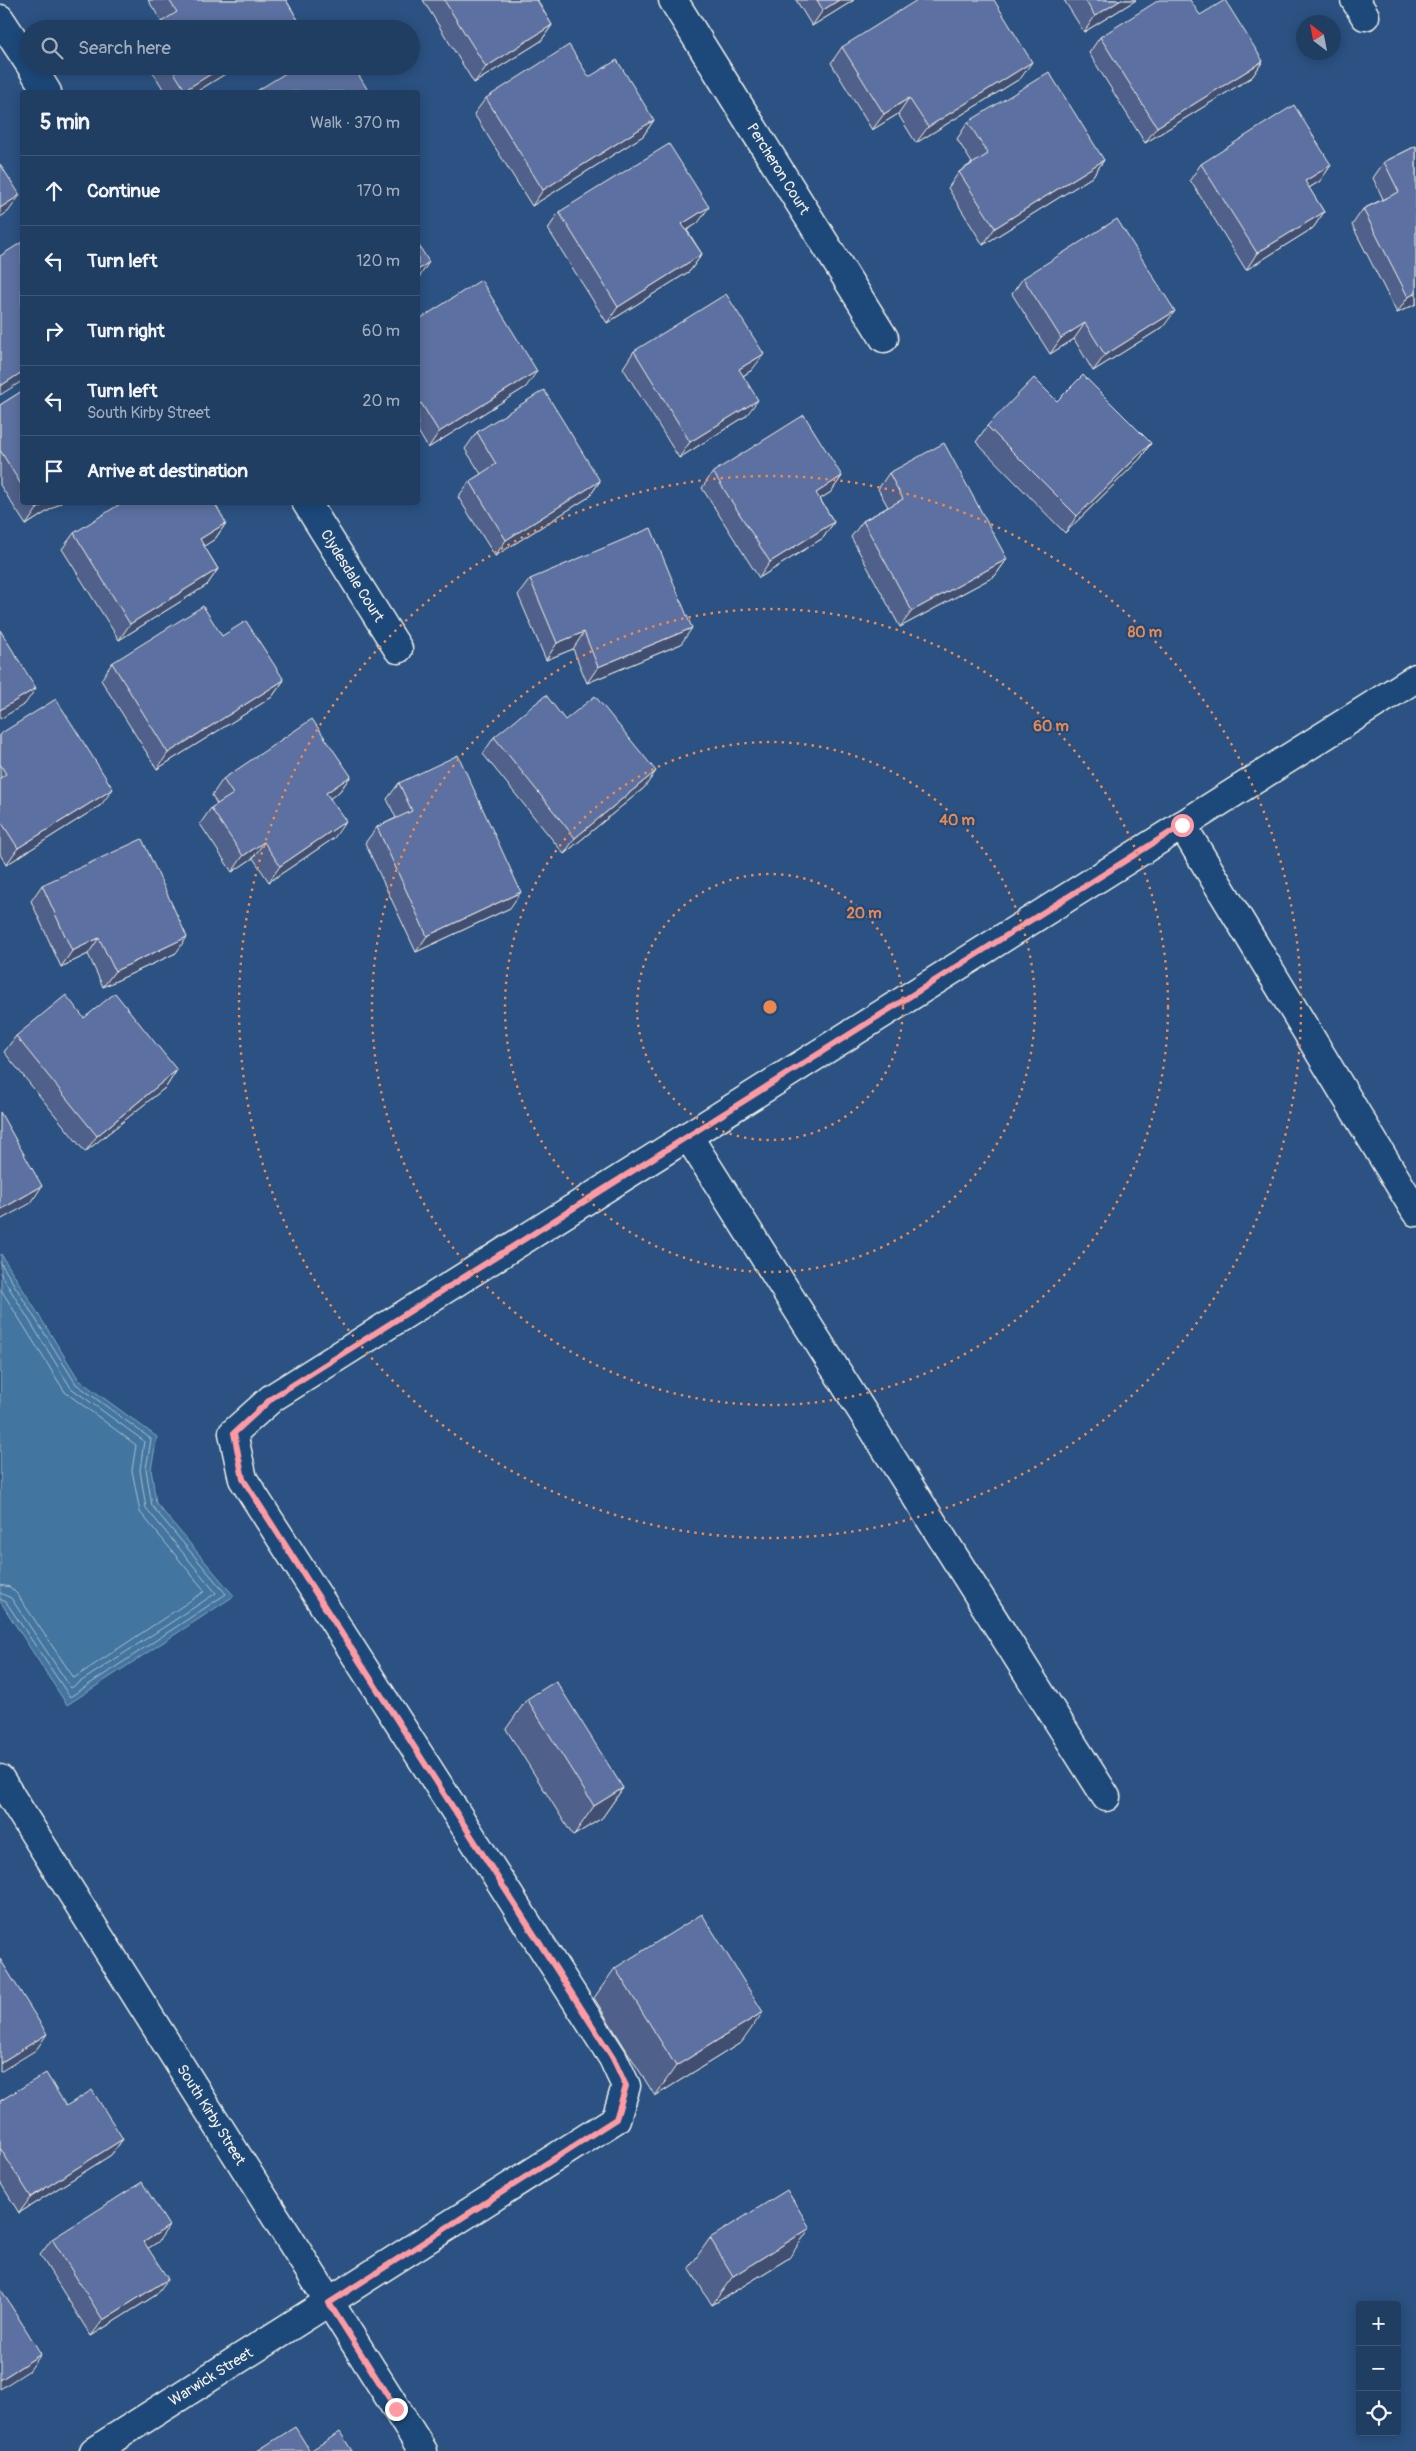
<!DOCTYPE html>
<meta charset="utf-8">
<style>
body{margin:0;font-family:Pangolin,sans-serif;background:#284568;color:#f1f3f6}
.controls{position:absolute;right:15px;bottom:15px;display:grid;overflow:hidden;border-radius:5px;box-shadow:0 2px 12px #0003}
.controls button{width:45px;height:45px;display:grid;place-items:center;padding:0;border:0;border-bottom:1px solid #3d5777;background:#203e62;color:#f1f3f6;font:25px sans-serif}
.compass{position:absolute;left:1296px;top:15px;width:45px;height:45px;border-radius:50%;background:#203e62;box-shadow:0 2px 12px #0003;rotate:328deg}
.stop{position:absolute;width:15px;height:15px;margin:-11px;border:4px solid #ff9aa2;border-radius:50%;background:#fff}
.stop.end{background:#ff9aa2;border-color:#fff;box-shadow:0 1px 5px #0008}
.list{margin:0;padding:0;list-style:none}
h2{display:flex;justify-content:space-between;align-items:center;height:65px;margin:0;padding:0 20px;font-size:21px}
h2 small{font-size:16px;font-weight:400;color:#a2aebe}
.list li{display:grid;grid-template-columns:32px 1fr auto;gap:15px;align-items:center;box-sizing:border-box;height:70px;padding:0 20px;border-top:1px solid #3d5777}
.list b{display:block;font-size:19px;white-space:nowrap}
.list p{margin:0;font-size:16px;white-space:nowrap;color:#a2aebe}
.list em{font-size:16px;font-style:normal;color:#a2aebe}
.icon{flex:none;width:28px;height:28px;fill:none;stroke:currentColor;stroke-width:2;stroke-linecap:round;stroke-linejoin:round}
.map{position:relative;flex:none;width:1416px;height:2451px;overflow:hidden}
.search{position:absolute;background:#203e62;box-shadow:0 2px 12px #0003;left:20px;top:20px;width:400px;height:55px;display:flex;align-items:center;gap:12px;box-sizing:border-box;padding:0 18px;border-radius:28px;color:#a2aebe;font-size:19px}
.panel{position:absolute;background:#203e62;box-shadow:0 2px 12px #0003;left:20px;top:90px;width:400px;height:415px;border-radius:5px}
.map>svg:first-child{display:block}
.water{fill:#42749f;stroke:#89a6bc}
.lines{fill:none;stroke-linecap:round;stroke-linejoin:round}
.shore{stroke:#adbfcb;stroke-width:1}
.minor-casing{stroke:#f4f1e8;stroke-width:31}
.minor{stroke:#1f4a7a;stroke-width:28}
.wall{fill:#4f618a;stroke:#f4f1e8}
.shaded-wall{fill:#404f71;stroke:#f4f1e8}
.building{fill:#5c71a1;stroke:#f4f1e8}
.route{stroke:#ff9aa2;stroke-width:6}
.ring{fill:none;stroke:#ec874e;stroke-width:2.5;stroke-dasharray:2.5 5}
.labels{text-anchor:middle;dominant-baseline:central;stroke-width:4.5;stroke-linejoin:round;paint-order:stroke}
.street-label{font-size:15px;fill:#f4f1e8;stroke:#1f4a7a}
.centre{fill:#ec874e;stroke:#1f4a7a;stroke-width:2.5}
.ring-label{font-size:15px;text-anchor:middle;font-weight:bold;fill:#ec874e;stroke:#1f4a7a;stroke-width:4.5;stroke-linejoin:round;paint-order:stroke}
</style>
<div class="map">
<svg width="1416" height="2451" viewBox="0 0 1416 2451">
<rect width="100%" height="100%" fill="#2b5282"/>
<filter id="ink" filterUnits="userSpaceOnUse"><feTurbulence type="fractalNoise" baseFrequency=".02" numOctaves="2"/><feDisplacementMap in="SourceGraphic" scale="10" xChannelSelector="R" yChannelSelector="G"/><feConvolveMatrix kernelMatrix="1 2 1 2 8 2 1 2 1" color-interpolation-filters="sRGB"/></filter>
<g filter="url(#ink)">
<!-- water -->
<polygon class="water" points="1,1254 79,1380 157,1437 151,1469 156,1503 234,1596 67,1705 0,1601"/>
<g class="lines">
<!-- shore -->
<g class="shore">
<polyline points="0,1262 76,1384 151,1439 146,1469 152,1506 226,1594 70,1697 6,1602 0,1599"/>
<polyline points="0,1273 71,1388 144,1441 140,1470 146,1508 216,1593 71,1688 11,1598 0,1593"/>
<polyline points="0,1288 65,1392 136,1445 132,1470 140,1512 205,1591 74,1678 17,1594 10,1587 0,1585"/>
</g>
<!-- minor casing -->
<g class="minor-casing">
<g id="minor">
<polyline points="673,0 884,338"/>
<polyline points="1355,0 1365,16"/>
<polyline points="0,19 29,63"/>
<polyline points="31,66 47,92"/>
<polyline points="306,502 398,649"/>
<polyline points="1182,825 1416,1212"/>
<polyline points="688,1136 1106,1797"/>
<polyline points="0,1779 423,2451"/>
<polyline points="94,2451 616,2119 626,2086 613,2058 243,1479 233,1433 272,1398 1416,678"/>
</g>
</g>
<!-- minor -->
<use href="#minor" class="minor"/>
</g>
<!-- wall -->
<g class="wall">
<polygon points="148,0 286,0 298,20 292,29 150,29 162,22"/>
<polygon points="423,0 539,0 537,1 552,25 541,41 474,83"/>
<polygon points="796,0 854,0 812,26"/>
<polygon points="1064,0 1136,0 1084,32"/>
<polygon points="1200,15 1263,61 1252,77 1145,143 1089,53 1100,37"/>
<polygon points="842,47 1021,78 916,143 898,114 872,130 831,63"/>
<polygon points="149,66 238,66 196,92 165,92"/>
<polygon points="589,77 654,120 643,136 532,206 474,114 486,98"/>
<polygon points="968,122 1104,160 1092,177 983,245 948,188 959,172 972,163 957,139"/>
<polygon points="1416,146 1416,304 1397,313 1352,225 1363,209 1383,199 1373,178 1384,162"/>
<polygon points="1201,164 1331,165 1320,181 1309,188 1324,212 1313,228 1246,270 1190,180"/>
<polygon points="559,212 698,223 687,230 702,254 690,271 607,323 548,229"/>
<polygon points="1023,278 1163,327 1093,371 1074,339 1050,354 1012,294"/>
<polygon points="418,320 526,387 428,448 418,431"/>
<polygon points="634,351 752,370 743,376 746,416 679,458 623,368"/>
<polygon points="22,391 22,502 62,502 26,525 0,485 0,405"/>
<polygon points="1057,401 1151,443 1140,459 1065,533 976,442 987,426"/>
<polygon points="477,432 600,481 589,497 495,556 458,497 470,481 481,474 465,449"/>
<polygon points="713,472 842,476 831,492 820,499 834,522 823,538 759,578 702,488"/>
<polygon points="889,473 1007,559 995,576 900,627 851,537 863,521 888,507 878,489"/>
<polygon points="226,523 215,539 204,546 218,569 207,585 119,640 62,549 74,533"/>
<polygon points="530,579 681,644 587,683 573,649 546,660 518,595"/>
<polygon points="222,636 284,680 272,697 157,769 101,680 112,663"/>
<polygon points="565,720 645,787 564,854 483,754 494,737"/>
<polygon points="0,734 101,805 6,865 0,854"/>
<polygon points="351,776 339,792 330,798 334,838 269,882 253,858 232,872 200,824 211,808 217,804 212,795 223,779"/>
<polygon points="399,783 510,908 416,952 365,843 377,827 396,818 387,799"/>
<polygon points="42,885 176,953 103,987 88,954 61,967 31,901"/>
<polygon points="84,1018 177,1070 166,1087 85,1152 4,1052 16,1036"/>
<polygon points="527,1699 623,1788 602,1818 573,1836 506,1729"/>
<polygon points="615,1968 742,2042 655,2096 594,1998"/>
<polygon points="0,2101 66,2106 123,2139 111,2155 19,2213 0,2182"/>
<polygon points="710,2238 789,2258 712,2305 689,2268"/>
<polygon points="52,2239 158,2242 148,2248 156,2295 91,2336 40,2255"/>
</g>
<!-- shaded-wall -->
<g class="shaded-wall">
<polygon points="839,0 854,0 812,26 823,10"/>
<polygon points="1121,0 1136,0 1084,32 1095,16"/>
<polygon points="298,20 292,29 284,29"/>
<polygon points="552,25 541,41 474,83 486,67"/>
<polygon points="1263,61 1252,77 1145,143 1157,127"/>
<polygon points="1032,62 1021,78 916,143 928,127"/>
<polygon points="224,66 238,66 196,92 184,92 185,90"/>
<polygon points="909,98 898,114 872,130 884,114"/>
<polygon points="654,120 643,136 532,206 543,190"/>
<polygon points="1104,160 1092,177 983,245 995,228"/>
<polygon points="1331,165 1320,181 1294,197 1305,181"/>
<polygon points="20,195 8,212 0,217 0,208"/>
<polygon points="709,207 698,223 671,240 682,224"/>
<polygon points="1324,212 1313,228 1246,270 1257,253"/>
<polygon points="702,254 690,271 607,323 618,307"/>
<polygon points="429,262 418,279 418,270"/>
<polygon points="1416,293 1416,304 1397,313 1408,297"/>
<polygon points="1175,311 1163,327 1093,371 1105,355"/>
<polygon points="1085,323 1074,339 1050,354 1061,338"/>
<polygon points="764,354 752,370 727,386 739,369"/>
<polygon points="537,371 526,387 428,448 439,432"/>
<polygon points="22,372 22,381 0,395 0,387 2,385"/>
<polygon points="758,400 746,416 679,458 690,442"/>
<polygon points="1151,443 1140,459 1065,533 1077,516"/>
<polygon points="842,476 831,492 804,509 816,493"/>
<polygon points="600,481 589,497 495,556 506,540"/>
<polygon points="48,502 62,502 26,525 37,509"/>
<polygon points="834,522 823,538 759,578 770,562"/>
<polygon points="226,523 215,539 189,556 200,539"/>
<polygon points="1007,559 995,576 900,627 912,611"/>
<polygon points="218,569 207,585 119,640 130,624"/>
<polygon points="692,628 681,644 587,683 598,667"/>
<polygon points="584,632 573,649 546,660 557,643"/>
<polygon points="284,680 272,697 157,769 168,753"/>
<polygon points="36,688 25,704 0,719 0,710"/>
<polygon points="656,771 645,787 564,854 575,838"/>
<polygon points="351,776 339,792 315,809 326,793"/>
<polygon points="113,789 101,805 6,865 18,848"/>
<polygon points="346,821 334,838 269,882 280,866"/>
<polygon points="264,842 253,858 232,872 243,856"/>
<polygon points="521,892 510,908 416,952 427,936"/>
<polygon points="187,937 176,953 103,987 115,971"/>
<polygon points="99,938 88,954 61,967 72,951"/>
<polygon points="177,1070 166,1087 85,1152 97,1136"/>
<polygon points="42,1186 31,1203 0,1220 0,1210"/>
<polygon points="623,1788 602,1818 573,1836 594,1806"/>
<polygon points="763,2012 742,2042 655,2096 676,2066"/>
<polygon points="47,2034 36,2050 0,2072 0,2063"/>
<polygon points="123,2139 111,2155 19,2213 31,2197"/>
<polygon points="169,2226 158,2242 133,2258 144,2242"/>
<polygon points="810,2228 789,2258 712,2305 733,2276"/>
<polygon points="168,2279 156,2295 91,2336 103,2320"/>
<polygon points="41,2354 30,2370 0,2389 0,2380"/>
</g>
<!-- building -->
<g class="building">
<polygon points="169,0 286,0 298,20 284,29 150,29 177,12"/>
<polygon points="444,0 537,0 552,25 486,67"/>
<polygon points="817,0 839,0 823,10"/>
<polygon points="917,0 994,0 1032,62 928,127 909,98 884,114 842,47"/>
<polygon points="1085,0 1121,0 1095,16"/>
<polygon points="1159,0 1190,0 1200,15 1225,0 1263,61 1157,127 1100,37"/>
<polygon points="569,45 589,77 617,60 654,120 543,190 486,98"/>
<polygon points="170,66 224,66 185,90"/>
<polygon points="297,66 353,66 369,92 255,92"/>
<polygon points="1049,72 1104,160 995,228 959,172 988,154 968,122"/>
<polygon points="1294,105 1331,165 1305,181 1324,212 1257,253 1201,164"/>
<polygon points="669,144 709,207 682,224 702,254 618,307 559,212"/>
<polygon points="1416,146 1416,293 1408,297 1363,209 1399,192 1384,162"/>
<polygon points="0,164 20,195 0,208"/>
<polygon points="1117,219 1175,311 1105,355 1085,323 1061,338 1023,278"/>
<polygon points="22,242 22,372 2,385 0,382 0,256"/>
<polygon points="418,244 429,262 418,270"/>
<polygon points="481,280 537,371 439,432 421,403 418,405 418,320"/>
<polygon points="726,294 764,354 739,369 758,400 690,442 634,351"/>
<polygon points="1083,375 1151,443 1077,516 987,426 1034,378 1057,401"/>
<polygon points="544,390 600,481 506,540 470,481 496,464 477,432"/>
<polygon points="22,391 22,486 0,450 0,405"/>
<polygon points="804,415 842,476 816,493 834,522 770,562 713,472"/>
<polygon points="944,443 1007,559 912,611 863,521 903,499 889,473"/>
<polygon points="33,502 48,502 37,509"/>
<polygon points="123,502 214,502 226,523 200,539 218,569 130,624 74,533"/>
<polygon points="651,528 692,628 598,667 584,632 557,643 530,579"/>
<polygon points="203,606 222,636 246,621 284,680 168,753 112,663"/>
<polygon points="0,630 36,688 0,710"/>
<polygon points="546,695 565,720 595,696 656,771 575,838 494,737"/>
<polygon points="56,699 113,789 18,848 0,820 0,778 6,774 0,764 0,734"/>
<polygon points="312,719 351,776 326,793 346,821 280,866 264,842 243,856 211,808 233,794 223,779"/>
<polygon points="458,755 521,892 427,936 377,827 412,811 399,783"/>
<polygon points="142,839 187,937 115,971 99,938 72,951 42,885"/>
<polygon points="115,993 177,1070 97,1136 16,1036 66,995 84,1018"/>
<polygon points="0,1112 42,1186 0,1210"/>
<polygon points="556,1681 623,1788 594,1806 527,1699"/>
<polygon points="702,1914 763,2012 676,2066 615,1968"/>
<polygon points="0,1959 47,2034 0,2063"/>
<polygon points="46,2073 66,2106 92,2090 123,2139 31,2197 0,2148 0,2101"/>
<polygon points="142,2182 169,2226 144,2242 168,2279 103,2320 52,2239"/>
<polygon points="787,2190 810,2228 733,2276 710,2238"/>
<polygon points="0,2288 41,2354 0,2380"/>
<polygon points="295,2427 310,2451 340,2432 352,2451 257,2451"/>
</g>
</g>
<g class="lines" filter="url(#ink)">
<!-- route -->
<polyline class="route" points="396,2409 329,2303 616,2119 626,2086 613,2058 243,1479 234,1433 272,1398 1182,825"/>
</g>
<!-- distance rings -->
<g class="ring">
<circle cx="770" cy="1007" r="133"/>
<circle cx="770" cy="1007" r="265"/>
<circle cx="770" cy="1007" r="398"/>
<circle cx="770" cy="1007" r="531"/>
</g>
<g class="labels">
<!-- street labels -->
<g class="street-label">
<text transform="translate(778 169) rotate(58)">Percheron Court</text>
<text transform="translate(352 576) rotate(58)">Clydesdale Court</text>
<text transform="translate(211 2115) rotate(58)">South Kirby Street</text>
<text transform="translate(211 2377) rotate(-32)">Warwick Street</text>
</g>
</g>
<circle cx="770" cy="1007" r="8" class="centre"/>
<g class="ring-label">
<text x="1145" y="637">80 m</text>
<text x="1051" y="731">60 m</text>
<text x="957" y="825">40 m</text>
<text x="864" y="918">20 m</text>
</g>
</svg>
<div class="controls">
<button>+</button>
<button>−</button>
<button><svg class="icon" aria-label="locate" viewBox="0 0 24 24"><circle cx="12" cy="12" r="6"/><path d="M12 2v4M12 18v4M2 12h4M18 12h4"/></svg></button>
</div>
<svg class="compass" viewBox="-18 -18 36 36"><path d="M0-13l5 13h-10z" fill="#e53935"/><path d="M0 13l5-13h-10z" fill="#a2aebe"/></svg>
<div class="stop" style="left:1182px;top:825px"></div>
<div class="stop end" style="left:396px;top:2409px"></div>
<div class="search"><svg class="icon" aria-label="search" viewBox="0 0 24 24"><circle cx="10" cy="10" r="6"/><path d="M15 15l6 6"/></svg>Search here</div>
<section class="panel">
<h2>5 min<small>Walk · 370 m</small></h2>
<ul class="list">
<li><svg class="icon" aria-label="ahead" viewBox="0 0 24 24"><path d="M12 20V5M6 11l6-6 6 6"/></svg><div><b>Continue</b></div><em>170 m</em></li>
<li><svg class="icon" aria-label="left" viewBox="0 0 24 24"><path d="M17 20v-9H6M10 6l-5 5 5 5"/></svg><div><b>Turn left</b></div><em>120 m</em></li>
<li><svg class="icon" aria-label="right" viewBox="0 0 24 24"><path d="M7 20v-9h11M14 6l5 5-5 5"/></svg><div><b>Turn right</b></div><em>60 m</em></li>
<li><svg class="icon" aria-label="left" viewBox="0 0 24 24"><path d="M17 20v-9H6M10 6l-5 5 5 5"/></svg><div><b>Turn left</b><p>South Kirby Street</p></div><em>20 m</em></li>
<li><svg class="icon" aria-label="arrive" viewBox="0 0 24 24"><path d="M6 21V4h12l-3 4 3 4H6"/></svg><div><b>Arrive at destination</b></div></li>
</ul>
</section>
</div>
